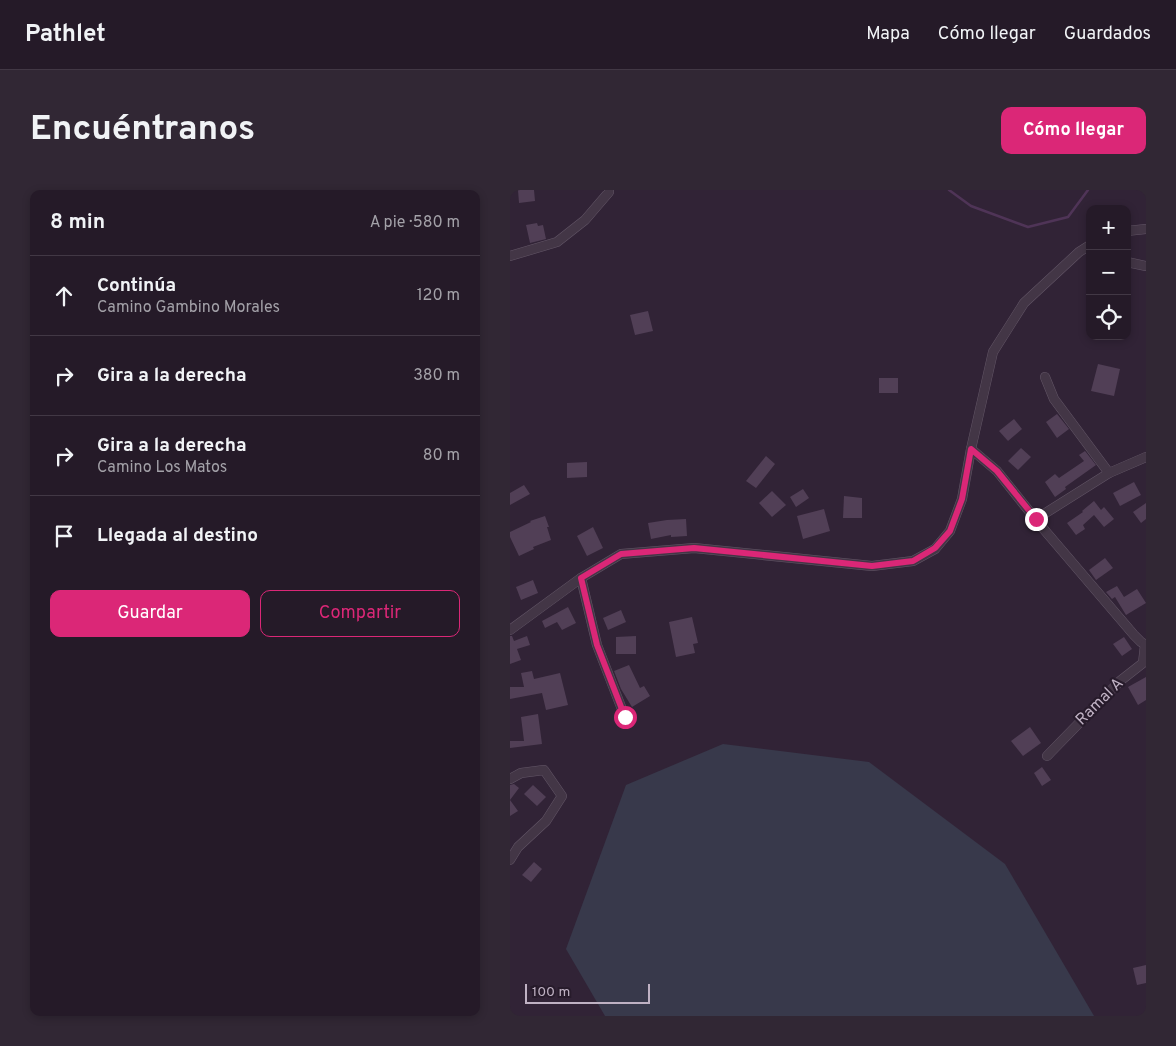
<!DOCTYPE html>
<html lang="es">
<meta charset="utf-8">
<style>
body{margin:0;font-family:Overpass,sans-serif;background:#312734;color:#f1f3f6}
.controls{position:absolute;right:15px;top:15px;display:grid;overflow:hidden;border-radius:10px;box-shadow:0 2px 8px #0003}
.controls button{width:45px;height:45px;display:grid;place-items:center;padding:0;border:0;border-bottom:1px solid #423845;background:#251a28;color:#f1f3f6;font:25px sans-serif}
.scale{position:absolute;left:15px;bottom:12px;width:125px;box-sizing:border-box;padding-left:5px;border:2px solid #bfb1c3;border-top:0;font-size:14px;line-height:18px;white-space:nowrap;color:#bfb1c3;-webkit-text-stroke:4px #271b2b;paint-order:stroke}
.stop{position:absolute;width:15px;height:15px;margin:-11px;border:4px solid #db2777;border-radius:50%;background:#fff}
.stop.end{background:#db2777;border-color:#fff;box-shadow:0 1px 5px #0008}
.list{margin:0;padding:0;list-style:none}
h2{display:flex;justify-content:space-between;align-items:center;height:65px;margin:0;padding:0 20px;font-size:21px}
h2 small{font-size:16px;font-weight:400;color:#a3a1a8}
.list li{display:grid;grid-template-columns:32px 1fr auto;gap:15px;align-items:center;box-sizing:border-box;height:80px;padding:0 20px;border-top:1px solid #423845}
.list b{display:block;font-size:19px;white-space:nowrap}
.list p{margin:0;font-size:16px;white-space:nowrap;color:#a3a1a8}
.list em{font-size:16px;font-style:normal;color:#a3a1a8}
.actions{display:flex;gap:10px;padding:15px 20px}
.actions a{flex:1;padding:11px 0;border:1px solid #db2777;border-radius:10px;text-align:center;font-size:18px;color:#db2777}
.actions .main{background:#db2777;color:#fff}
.icon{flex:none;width:28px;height:28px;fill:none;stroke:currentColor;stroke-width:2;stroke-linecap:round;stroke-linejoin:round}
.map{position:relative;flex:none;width:636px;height:826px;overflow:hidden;border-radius:10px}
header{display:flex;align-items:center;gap:30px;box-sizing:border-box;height:70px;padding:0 25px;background:#251a28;border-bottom:1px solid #423845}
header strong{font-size:24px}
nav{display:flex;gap:28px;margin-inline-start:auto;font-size:18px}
.intro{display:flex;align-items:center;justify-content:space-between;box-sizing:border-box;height:120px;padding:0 30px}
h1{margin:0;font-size:35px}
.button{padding:12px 22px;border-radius:10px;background:#db2777;color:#fff;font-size:18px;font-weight:700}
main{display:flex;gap:30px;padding:0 30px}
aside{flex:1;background:#251a28;border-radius:10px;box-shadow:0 2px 8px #0003}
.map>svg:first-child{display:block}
.green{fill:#38394b}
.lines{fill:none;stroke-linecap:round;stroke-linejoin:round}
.stream{stroke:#4f3457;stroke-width:2.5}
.building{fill:#513f56}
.minor-casing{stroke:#635667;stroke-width:10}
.minor{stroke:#433646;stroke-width:9}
.route{stroke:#db2777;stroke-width:6}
.labels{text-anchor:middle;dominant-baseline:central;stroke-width:4.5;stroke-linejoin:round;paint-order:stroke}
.street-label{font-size:16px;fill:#bfb1c3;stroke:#271b2b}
</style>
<header>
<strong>Pathlet</strong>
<nav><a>Mapa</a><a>Cómo llegar</a><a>Guardados</a></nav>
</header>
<div class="intro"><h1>Encuéntranos</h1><a class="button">Cómo llegar</a></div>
<main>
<aside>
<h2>8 min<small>A pie · 580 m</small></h2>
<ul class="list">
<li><svg class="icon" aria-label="ahead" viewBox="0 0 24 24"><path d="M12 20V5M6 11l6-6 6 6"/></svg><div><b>Continúa</b><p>Camino Gambino Morales</p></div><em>120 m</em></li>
<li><svg class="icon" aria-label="right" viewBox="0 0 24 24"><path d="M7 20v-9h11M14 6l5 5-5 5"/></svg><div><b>Gira a la derecha</b></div><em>380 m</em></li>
<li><svg class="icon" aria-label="right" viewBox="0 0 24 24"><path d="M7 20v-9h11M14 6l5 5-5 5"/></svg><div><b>Gira a la derecha</b><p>Camino Los Matos</p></div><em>80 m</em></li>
<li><svg class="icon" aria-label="arrive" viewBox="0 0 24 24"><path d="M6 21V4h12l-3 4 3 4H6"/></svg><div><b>Llegada al destino</b></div></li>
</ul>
<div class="actions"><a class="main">Guardar</a><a>Compartir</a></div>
</aside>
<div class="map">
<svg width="636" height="826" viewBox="0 0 636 826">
<rect width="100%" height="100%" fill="#312336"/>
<!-- green -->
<polygon class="green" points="213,554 359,572 495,674 584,826 95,826 56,759 116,595"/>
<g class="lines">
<!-- stream -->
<polyline class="stream" points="439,0 461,16 518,37 558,27 578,0"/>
</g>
<!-- building -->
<g class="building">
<polygon points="8,0 24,0 25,11 9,13"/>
<polygon points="27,33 28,36 33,35 36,49 20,53 16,35"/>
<polygon points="138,121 143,141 125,145 120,125"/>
<polygon points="588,174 610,179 604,206 581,201"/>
<rect x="369" y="188" width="19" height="15"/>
<polygon points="547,224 559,239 547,248 536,232"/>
<polygon points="504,229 512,239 498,251 489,241"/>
<polygon points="511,258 521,267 508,280 498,271"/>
<polygon points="575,261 586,275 555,297 556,299 545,307 535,292 545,284 549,288 574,271 569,265"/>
<polygon points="256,266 265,274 246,298 236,291"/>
<polygon points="77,272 77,287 57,288 57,273"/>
<polygon points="624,292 631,305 610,316 603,303"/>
<polygon points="14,295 20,304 0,315 0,303"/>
<polygon points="293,299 299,308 286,317 280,307"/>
<polygon points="262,301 276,315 262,327 249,313"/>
<polygon points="334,306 352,308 352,328 333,328"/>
<polygon points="584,311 591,320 594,317 604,329 594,337 584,325 573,335 575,339 566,345 557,333 573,322 572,321"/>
<polygon points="636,313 636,329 631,333 623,322"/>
<polygon points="314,319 320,341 293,349 287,326"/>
<polygon points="35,326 39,337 37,337 41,350 23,357 24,359 9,366 0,347 0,342 21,332 20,331"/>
<polygon points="176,329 177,346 161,347 161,345 141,349 138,333 157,330"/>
<polygon points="83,337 93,358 77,366 67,346"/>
<polygon points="595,368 603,378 586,390 579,380"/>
<polygon points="23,390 28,403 11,410 6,397"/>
<polygon points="607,396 614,407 627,399 636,413 616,425 605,407 602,409 596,402"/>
<polygon points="58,417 66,433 52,440 47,432 35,438 32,431"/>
<polygon points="111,420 116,432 98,440 93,428"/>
<polygon points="182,427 188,453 183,454 185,463 166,467 159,432"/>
<polygon points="0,446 2,446 4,451 17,446 20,455 7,459 11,470 0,474"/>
<polygon points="126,446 126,464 106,464 106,447"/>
<polygon points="614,447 622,459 612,466 603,454"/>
<polygon points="119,475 130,498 134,496 140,506 122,517 111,499 104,481"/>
<polygon points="22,481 24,489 50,483 58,515 36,520 32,503 0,509 0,497 14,497 11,483"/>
<polygon points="636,487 636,510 628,515 618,497"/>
<polygon points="28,524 32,554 0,558 0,551 14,551 11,527"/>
<polygon points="520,537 531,553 513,566 501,551"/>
<polygon points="532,577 541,590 532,596 524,583"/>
<polygon points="4,594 9,598 0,610 8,621 0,626 0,595"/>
<polygon points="23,595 36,607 27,616 14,604"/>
<polygon points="24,672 32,679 21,692 12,685"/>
<polygon points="636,775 636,793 627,795 623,778"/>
</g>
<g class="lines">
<!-- minor casing -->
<g class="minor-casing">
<g id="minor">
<polyline points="617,41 636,39"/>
<polyline points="0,66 47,52 75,30 99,2 99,0"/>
<polyline points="617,72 636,76"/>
<polyline points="535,187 544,209 599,283"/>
<polyline points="461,259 487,281 531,336 624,445 631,452 636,455"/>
<polyline points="526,329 599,283 636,267"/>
<polyline points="71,388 87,455 115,527"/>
<polyline points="0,440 71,388 111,364 184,358 362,376 403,371 425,359 440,341 452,309 461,259 483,162 514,113 569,62 580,55"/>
<polyline points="537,566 610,491 633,473 635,455"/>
<polyline points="0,589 11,583 34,580 52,606 36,631 8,657 0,670"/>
</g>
</g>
<!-- minor -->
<use href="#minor" class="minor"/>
</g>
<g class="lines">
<!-- route -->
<polyline class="route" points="115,527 87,455 71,388 111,364 184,358 362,376 403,371 425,358 440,341 452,309 461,259 487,281 526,329"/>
</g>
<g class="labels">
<!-- street labels -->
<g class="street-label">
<text transform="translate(590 512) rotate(-45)">Ramal A</text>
</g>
</g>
</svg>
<div class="controls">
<button>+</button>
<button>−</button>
<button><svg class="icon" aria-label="locate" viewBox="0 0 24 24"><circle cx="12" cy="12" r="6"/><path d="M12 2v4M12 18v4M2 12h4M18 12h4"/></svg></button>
</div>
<div class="scale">100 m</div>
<div class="stop" style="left:115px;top:527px"></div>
<div class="stop end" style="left:526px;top:329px"></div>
</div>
</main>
